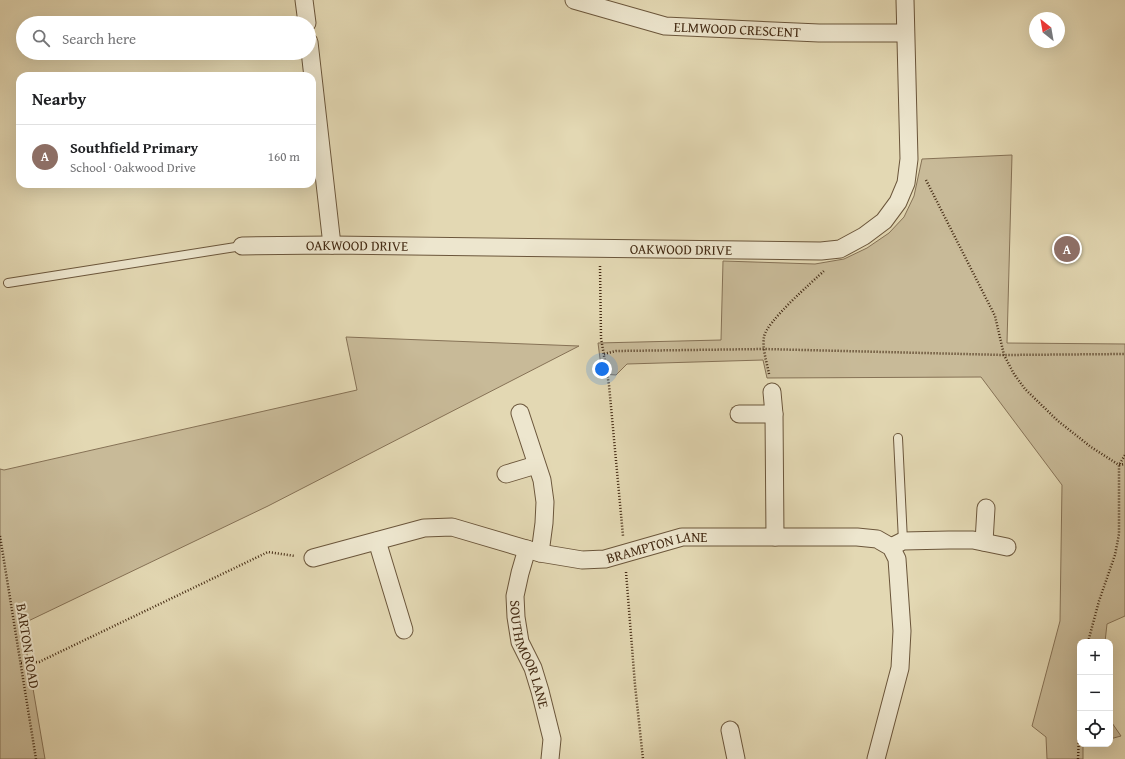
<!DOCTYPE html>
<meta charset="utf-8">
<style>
body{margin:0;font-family:"Gentium Book Plus",serif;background:#f6f6f6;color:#202124}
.controls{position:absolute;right:12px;bottom:12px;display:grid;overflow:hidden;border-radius:8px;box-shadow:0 4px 16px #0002}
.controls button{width:36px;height:36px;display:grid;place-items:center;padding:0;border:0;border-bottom:1px solid #e0e0e0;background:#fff;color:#202124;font:20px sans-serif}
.compass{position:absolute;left:1029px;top:12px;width:36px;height:36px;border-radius:50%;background:#fff;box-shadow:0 4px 16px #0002;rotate:329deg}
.you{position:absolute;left:602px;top:369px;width:14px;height:14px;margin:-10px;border:3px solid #fff;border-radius:50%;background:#1a73e8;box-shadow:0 0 0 6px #1a73e833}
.badge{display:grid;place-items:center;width:26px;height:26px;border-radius:50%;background:#7c3aed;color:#fff;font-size:13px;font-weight:700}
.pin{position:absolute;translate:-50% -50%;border:2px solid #fff;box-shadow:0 1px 4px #0006}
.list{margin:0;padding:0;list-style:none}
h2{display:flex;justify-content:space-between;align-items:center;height:52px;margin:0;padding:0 16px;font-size:17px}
h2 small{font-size:13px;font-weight:400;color:#757577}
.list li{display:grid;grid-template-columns:26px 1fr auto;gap:12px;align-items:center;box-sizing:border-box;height:64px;padding:0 16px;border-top:1px solid #e0e0e0}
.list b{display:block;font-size:15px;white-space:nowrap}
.list p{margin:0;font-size:13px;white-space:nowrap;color:#757577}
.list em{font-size:13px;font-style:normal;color:#757577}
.icon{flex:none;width:22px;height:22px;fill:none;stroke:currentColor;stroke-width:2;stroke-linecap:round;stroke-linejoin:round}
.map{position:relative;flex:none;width:1125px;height:759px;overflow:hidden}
.search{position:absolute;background:#fff;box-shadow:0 4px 16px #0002;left:16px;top:16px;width:300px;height:44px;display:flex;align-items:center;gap:10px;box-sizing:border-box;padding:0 14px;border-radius:22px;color:#757577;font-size:15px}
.panel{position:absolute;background:#fff;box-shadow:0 4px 16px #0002;left:16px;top:72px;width:300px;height:116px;border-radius:12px}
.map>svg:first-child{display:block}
.green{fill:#c8ba98;stroke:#867256}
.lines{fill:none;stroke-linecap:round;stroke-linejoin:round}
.lane-casing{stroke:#6b563b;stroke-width:10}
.street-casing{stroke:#6b563b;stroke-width:19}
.path{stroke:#432a13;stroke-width:2.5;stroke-dasharray:1 2;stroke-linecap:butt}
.lane{stroke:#ede6ce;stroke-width:8}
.street{stroke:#ede6ce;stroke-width:17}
.labels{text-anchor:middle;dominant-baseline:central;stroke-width:4;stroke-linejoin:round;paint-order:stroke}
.street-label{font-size:14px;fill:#432a13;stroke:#ede6ce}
</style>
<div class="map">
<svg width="1125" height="759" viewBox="0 0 1125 759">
<rect width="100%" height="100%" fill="#e3d8b3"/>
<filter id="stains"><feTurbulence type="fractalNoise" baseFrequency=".005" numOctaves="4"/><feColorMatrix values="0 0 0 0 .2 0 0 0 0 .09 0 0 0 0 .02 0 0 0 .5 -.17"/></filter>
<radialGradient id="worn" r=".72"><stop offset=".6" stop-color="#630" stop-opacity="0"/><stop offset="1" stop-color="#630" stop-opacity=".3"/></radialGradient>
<!-- green -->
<g class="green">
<polygon points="1012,155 1007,343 1125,344 1125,616 1107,624 1105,642 1080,642 1080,744 1088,744 1083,745 1083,759 1047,759 1046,737 1032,726 1060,621 1062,485 981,377 767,378 763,360 627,364 616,375 602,374 598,343 721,340 723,261 815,264 844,259 867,248 889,233 904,217 914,196 922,159"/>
<polygon points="346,337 579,346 268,506 22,624 45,759 0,759 0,469 4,470 357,390"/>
<polygon points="1110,720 1121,736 1110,739"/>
</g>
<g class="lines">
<!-- lane casing -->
<g class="lane-casing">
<g id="lane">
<polyline points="8,283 242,246"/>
<polyline points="898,438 903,541"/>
</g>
</g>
<!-- street casing -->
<g class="street-casing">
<g id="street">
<polyline points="304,0 307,23"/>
<path id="s1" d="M574,0L665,26L819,33H905"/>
<polyline points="309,42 332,245"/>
<path id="s2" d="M242,246L332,245L821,251L840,249L864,236L884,221L898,202L906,183L909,159L905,0"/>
<polyline points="772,392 774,414 775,537"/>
<polyline points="520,413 542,480 545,502 544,523 540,553"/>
<polyline points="739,414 774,414"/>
<polyline points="506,474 536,465"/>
<polyline points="377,541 404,630"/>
<polyline points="984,542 986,508"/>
<polyline points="891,547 903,541 949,540 973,540 1007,547"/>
<path id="s3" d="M527,549L520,573L515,596L516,617L520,642L533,668L540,691L552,739L550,759"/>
<path id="s4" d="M313,558L424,528L452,527L540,553L582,560L605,559L682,537H857L877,539L891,547L897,559L902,631L900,668L876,759"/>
<polyline points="730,730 736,759"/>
</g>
</g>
<!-- path -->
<g class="path">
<polyline points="926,180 995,316 1004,355 1014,374 1025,389 1058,421 1091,447 1119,465 1125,464"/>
<polyline points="600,266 601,338 609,385 623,536"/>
<polyline points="604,354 616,351 764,349 1004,355 1125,354"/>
<path d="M769,374C767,363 762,348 764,337C766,322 812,282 825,270"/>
<polyline points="0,536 36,759"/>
<polyline points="626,572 635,685 643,759"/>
<polyline points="1088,642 1099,601 1115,555 1119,534 1119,465 1125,455"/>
<polyline points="21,663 39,662 268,552 295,556"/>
<polyline points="1078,759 1080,713"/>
</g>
<!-- lane -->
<use href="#lane" class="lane"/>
<!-- street -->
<use href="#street" class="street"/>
</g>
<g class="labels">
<!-- street labels -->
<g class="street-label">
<text stroke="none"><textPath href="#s1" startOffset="167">ELMWOOD CRESCENT</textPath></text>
<text stroke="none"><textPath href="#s2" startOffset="115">OAKWOOD DRIVE</textPath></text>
<text stroke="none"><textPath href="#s2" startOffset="439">OAKWOOD DRIVE</textPath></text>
<text stroke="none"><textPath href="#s4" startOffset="354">BRAMPTON LANE</textPath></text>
<text transform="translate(28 646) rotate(81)">BARTON ROAD</text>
<text stroke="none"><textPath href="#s3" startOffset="109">SOUTHMOOR LANE</textPath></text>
</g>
</g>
<rect width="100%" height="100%" filter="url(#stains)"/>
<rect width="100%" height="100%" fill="url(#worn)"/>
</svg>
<div class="controls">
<button>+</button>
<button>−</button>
<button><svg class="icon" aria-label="locate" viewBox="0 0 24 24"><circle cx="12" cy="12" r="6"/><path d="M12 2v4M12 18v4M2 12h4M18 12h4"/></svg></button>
</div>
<svg class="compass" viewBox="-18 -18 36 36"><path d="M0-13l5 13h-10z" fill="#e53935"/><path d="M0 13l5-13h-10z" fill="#757577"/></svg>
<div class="you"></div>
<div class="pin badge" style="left:1067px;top:249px;background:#8d6e63">A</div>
<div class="search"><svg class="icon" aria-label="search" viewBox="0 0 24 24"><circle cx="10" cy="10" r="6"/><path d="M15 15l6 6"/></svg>Search here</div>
<section class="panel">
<h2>Nearby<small></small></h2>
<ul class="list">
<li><span class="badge" style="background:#8d6e63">A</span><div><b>Southfield Primary</b><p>School · Oakwood Drive</p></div><em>160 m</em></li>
</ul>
</section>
</div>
